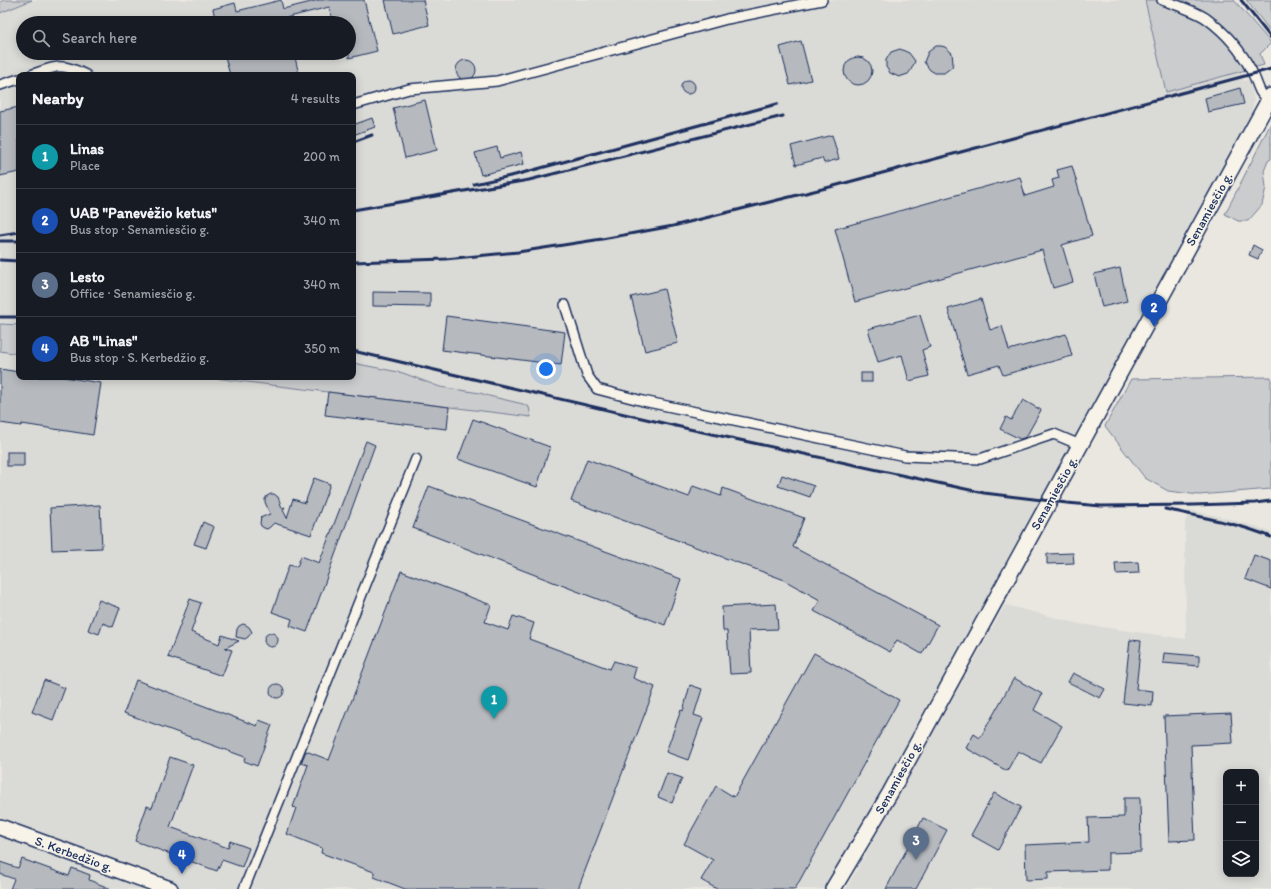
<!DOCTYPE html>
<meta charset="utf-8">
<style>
body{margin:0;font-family:Itim,sans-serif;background:#20242c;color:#f1f3f6}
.controls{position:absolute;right:12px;bottom:12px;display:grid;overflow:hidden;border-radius:8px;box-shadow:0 2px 10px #0003}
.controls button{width:36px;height:36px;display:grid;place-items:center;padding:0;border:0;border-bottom:1px solid #363941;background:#171b24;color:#f1f3f6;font:20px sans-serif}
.you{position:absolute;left:546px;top:369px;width:14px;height:14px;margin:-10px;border:3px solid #fff;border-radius:50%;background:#1a73e8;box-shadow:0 0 0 6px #1a73e833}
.badge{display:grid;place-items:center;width:26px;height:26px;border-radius:50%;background:#c8321e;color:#fff;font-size:13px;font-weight:700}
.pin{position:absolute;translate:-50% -33px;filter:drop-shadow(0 1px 2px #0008)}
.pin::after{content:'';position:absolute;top:21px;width:14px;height:12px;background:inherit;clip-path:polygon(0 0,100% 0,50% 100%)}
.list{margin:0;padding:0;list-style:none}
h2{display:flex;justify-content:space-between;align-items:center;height:52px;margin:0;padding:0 16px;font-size:17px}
h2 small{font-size:13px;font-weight:400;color:#9ea1a6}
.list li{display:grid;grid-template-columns:26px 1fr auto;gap:12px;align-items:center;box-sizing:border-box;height:64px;padding:0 16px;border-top:1px solid #363941}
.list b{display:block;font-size:15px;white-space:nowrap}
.list p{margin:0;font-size:13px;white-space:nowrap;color:#9ea1a6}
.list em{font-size:13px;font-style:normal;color:#9ea1a6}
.icon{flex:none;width:22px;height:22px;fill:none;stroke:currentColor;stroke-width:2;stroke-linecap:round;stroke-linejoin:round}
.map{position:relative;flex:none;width:1271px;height:889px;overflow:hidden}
.search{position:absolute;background:#171b24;box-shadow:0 2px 10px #0003;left:16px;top:16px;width:340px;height:44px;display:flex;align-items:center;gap:10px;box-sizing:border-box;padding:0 14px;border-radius:22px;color:#9ea1a6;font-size:15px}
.panel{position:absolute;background:#171b24;box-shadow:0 2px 10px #0003;left:16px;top:72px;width:340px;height:308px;border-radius:8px}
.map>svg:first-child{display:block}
.built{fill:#dadad6;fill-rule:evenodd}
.green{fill:#cbcccd;stroke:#737e96}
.building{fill:#b6babf;stroke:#1b2f5e}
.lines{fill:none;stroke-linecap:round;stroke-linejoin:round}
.street-casing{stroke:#1b2f5e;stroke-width:12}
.primary-casing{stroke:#1b2f5e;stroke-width:18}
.street{stroke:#f7f3e8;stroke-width:9}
.primary{stroke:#f7f3e8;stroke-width:15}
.rail{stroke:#1b2f5e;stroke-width:3}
.labels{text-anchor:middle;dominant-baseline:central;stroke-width:3;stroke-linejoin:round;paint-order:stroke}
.street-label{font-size:13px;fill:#1b2f5e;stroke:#f7f3e8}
</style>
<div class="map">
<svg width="1271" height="889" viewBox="0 0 1271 889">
<rect width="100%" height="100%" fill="#eae7e0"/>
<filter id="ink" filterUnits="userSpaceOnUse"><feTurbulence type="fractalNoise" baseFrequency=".025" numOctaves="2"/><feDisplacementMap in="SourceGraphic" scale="8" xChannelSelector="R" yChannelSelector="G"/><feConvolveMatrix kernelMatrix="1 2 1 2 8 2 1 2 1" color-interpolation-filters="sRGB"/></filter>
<g filter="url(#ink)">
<!-- built -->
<g class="built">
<path d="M32,0H1145L1166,91L1240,71L1244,81L1248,79L1253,94L1254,101L1252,113L1188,236L885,791L825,889H0V13ZM23,23H349V53H23ZM19,75H353V377H19Z"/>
<path d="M1189,510L1222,517L1257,527L1271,532V889H846L1005,605L1080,624L1186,639L1185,524ZM1226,772H1256V874H1226Z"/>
</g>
<!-- green -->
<g class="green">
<polygon points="4,0 32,0 0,13 0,2"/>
<polygon points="1145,0 1234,0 1271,43 1260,54 1264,65 1166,92"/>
<polygon points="1246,0 1271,0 1271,32"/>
<polygon points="1271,123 1271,159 1268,161 1264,171 1266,187 1262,205 1248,221 1238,221 1225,214"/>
<polygon points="0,324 19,325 19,354 0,351"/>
<polygon points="353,363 403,373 440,387 480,393 489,396 523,404 529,407 531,417 206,377 353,377"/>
<polygon points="1271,377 1271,489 1199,495 1168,491 1145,478 1105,426 1131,379"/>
</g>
<!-- building -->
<g class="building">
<polygon points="281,0 283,9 319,0 364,0 377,51 349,58 349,23 334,23 329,7 285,18 286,23 216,23 213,9 235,3 237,11"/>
<polygon points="385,0 423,0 429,25 393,34"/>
<polygon points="801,41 811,80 790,85 780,47"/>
<polygon points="936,46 941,46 945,47 952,53 953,63 952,67 944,73 935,73 930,70 924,62 928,52"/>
<polygon points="900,49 909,53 915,61 911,70 908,74 899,77 890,73 886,67 886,60 891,52"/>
<polygon points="224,53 294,53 299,75 230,75"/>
<circle cx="858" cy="71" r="14"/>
<circle cx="466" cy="70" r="10"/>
<circle cx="688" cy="87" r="7"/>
<polygon points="1240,88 1244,104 1208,112 1205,98"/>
<polygon points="425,100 437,150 405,158 393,108"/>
<polygon points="19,107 19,172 0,176 0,111"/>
<polygon points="372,118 375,127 353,135 353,125"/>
<polygon points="832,135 839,159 824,163 822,158 796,165 791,146"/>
<polygon points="497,147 500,158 521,152 524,164 481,175 475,153"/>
<polygon points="1072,166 1092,236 1062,245 1073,282 1053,288 1042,250 855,302 835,229 1020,177 1025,196 1054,187 1052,180 1059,178 1057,170"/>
<polygon points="1253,245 1262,250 1258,259 1249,255"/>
<polygon points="1120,268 1127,301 1102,307 1094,274"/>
<polygon points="664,289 678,343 645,351 631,297"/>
<polygon points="373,292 430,293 430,307 373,306"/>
<polygon points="981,299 990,330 1002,326 1009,350 1066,334 1072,356 1003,375 999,365 967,374 948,309"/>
<polygon points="920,315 930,347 922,350 929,376 909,381 902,355 878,362 868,329"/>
<polygon points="446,316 565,332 561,365 442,350"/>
<polygon points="0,369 19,372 19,377 63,377 101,383 93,435 22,424 21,426 0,423"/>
<rect x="861" y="373" width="11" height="9"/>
<polygon points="328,392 449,407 447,429 325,415"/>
<polygon points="1023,400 1041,410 1026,437 1020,439 1000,429 1006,417 1011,420"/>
<polygon points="473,419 550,447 537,487 458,459"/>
<polygon points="366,441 375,445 307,632 290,626 292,619 272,612 289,565 297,567 301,556 319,563"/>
<rect x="7" y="452" width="17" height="14"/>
<polygon points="587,459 689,497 693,486 721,496 723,488 804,518 793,547 938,625 922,654 897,640 890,652 814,611 820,600 782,579 571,501"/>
<polygon points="782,475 814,486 810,497 778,486"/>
<polygon points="314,478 330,484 311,535 274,523 270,527 267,529 264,528 261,526 260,523 261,518 260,518 270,514 265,502 265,499 267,496 271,494 274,494 278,497 282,508 285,507 283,510 287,518 293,499 305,503"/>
<polygon points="429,486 681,579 665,625 413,528"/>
<polygon points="100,505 102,548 52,550 50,508"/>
<polygon points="203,522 214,527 206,548 194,544"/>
<polygon points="1073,553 1074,563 1047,564 1047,554"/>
<polygon points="1254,555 1271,561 1271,589 1245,579"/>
<polygon points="1138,562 1139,573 1116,574 1115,563"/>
<polygon points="401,571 491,605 485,622 508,630 513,616 534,623 529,639 610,669 614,661 636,668 633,678 655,687 578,889 405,889 374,877 374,872 321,853 322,848 287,834 296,808 293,807 308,765 301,763 306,751 329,760"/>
<polygon points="190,599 201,603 191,632 219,644 222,635 239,641 225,648 232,650 222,676 168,657"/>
<polygon points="99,600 120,608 113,627 103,623 99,634 88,630"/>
<polygon points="776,604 778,629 749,630 751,673 730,674 727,631 723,631 722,607"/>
<polygon points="243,624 246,625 249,627 252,632 248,637 245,639 236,637 237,629 239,626"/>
<circle cx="271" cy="640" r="7"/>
<polygon points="1130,640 1141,641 1136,689 1153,691 1152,706 1123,703"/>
<polygon points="814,653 899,700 795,889 717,889 701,880 713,860 684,844 716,786 734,797"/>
<polygon points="1164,653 1199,656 1199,666 1163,663"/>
<polygon points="1073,673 1105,689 1100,698 1068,682"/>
<polygon points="1014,678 1042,694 1034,710 1062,726 1041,763 1018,751 1007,771 966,748 974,734 980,738"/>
<polygon points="44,680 65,688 53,720 32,712"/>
<polygon points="136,680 257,726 259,720 272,725 257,766 244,761 245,757 124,713"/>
<circle cx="277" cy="691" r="7"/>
<polygon points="690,685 702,689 694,715 703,718 688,760 666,752 681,710 683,711"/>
<polygon points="1231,713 1233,743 1191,745 1195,840 1169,841 1164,716"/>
<polygon points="170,757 193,765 170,827 228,848 230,841 249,848 242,867 222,860 217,871 135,841 147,806 152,808"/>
<polygon points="667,773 682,778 672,803 658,797"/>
<polygon points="994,793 1021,807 998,850 971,835"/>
<polygon points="1124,798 1140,798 1141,852 1108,853 1108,870 1048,872 1048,879 1026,880 1025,845 1089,842 1088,818 1124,817"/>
<polygon points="923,818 947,830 916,889 886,889"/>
<polygon points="22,859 69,876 72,868 90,875 89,880 109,888 109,889 10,889 14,879 0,874 0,862 18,868"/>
</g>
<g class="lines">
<!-- street casing -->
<g class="street-casing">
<g id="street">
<path d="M1162,0C1174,4 1198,12 1207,19C1226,33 1242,52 1252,72C1258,83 1258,94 1269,101"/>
<path d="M31,75C56,66 61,62 86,75"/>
<polyline points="0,85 19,79"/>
<polyline points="353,105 409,89 497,81 727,19 822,0"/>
<polyline points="565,305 587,375 597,389 643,401 905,456 980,459 1054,434 1080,445"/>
<polyline points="244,889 416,459"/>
</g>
</g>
<!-- primary casing -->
<g class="primary-casing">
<g id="primary">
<polyline points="0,827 170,889"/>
<polyline points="833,889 890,793 1271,96"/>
</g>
</g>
<!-- street -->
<use href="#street" class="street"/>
<!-- primary -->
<use href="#primary" class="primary"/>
<!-- rail -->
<g class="rail">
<polyline points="1241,0 1271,38"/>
<polyline points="353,142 372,135"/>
<polyline points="474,184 515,175 777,104"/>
<polyline points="353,210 529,180 783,116"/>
<polyline points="0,235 19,232"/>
<polyline points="0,241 19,241"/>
<polyline points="0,260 19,261"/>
<polyline points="353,262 445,259 518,252 602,239 673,226 830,187 1271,69"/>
<polyline points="0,317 19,317"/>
<polyline points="353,351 689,429 984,493 1067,503 1101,506 1193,505 1255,503 1271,501"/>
<path d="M1165,509C1201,517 1237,523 1271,537"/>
</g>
</g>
</g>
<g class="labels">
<!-- street labels -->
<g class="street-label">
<text transform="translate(1209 209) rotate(-61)">Senamiesčio g.</text>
<text transform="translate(1054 493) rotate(-61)">Senamiesčio g.</text>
<text transform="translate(898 777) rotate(-61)">Senamiesčio g.</text>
<text transform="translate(74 854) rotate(20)">S. Kerbedžio g.</text>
</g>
</g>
</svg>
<div class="controls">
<button>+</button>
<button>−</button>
<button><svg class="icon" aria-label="layers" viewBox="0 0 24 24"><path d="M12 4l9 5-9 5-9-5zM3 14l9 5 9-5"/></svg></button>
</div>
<div class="you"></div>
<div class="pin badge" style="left:494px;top:719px;background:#0f9aa8">1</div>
<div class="pin badge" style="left:1154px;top:327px;background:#1a4fb4">2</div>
<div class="pin badge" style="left:916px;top:860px;background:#5c6f8a">3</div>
<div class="pin badge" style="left:182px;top:874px;background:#1a4fb4">4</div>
<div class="search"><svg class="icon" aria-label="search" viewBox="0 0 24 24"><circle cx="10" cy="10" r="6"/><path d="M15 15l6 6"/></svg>Search here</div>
<section class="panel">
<h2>Nearby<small>4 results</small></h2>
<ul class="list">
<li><span class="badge" style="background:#0f9aa8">1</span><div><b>Linas</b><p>Place</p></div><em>200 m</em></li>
<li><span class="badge" style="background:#1a4fb4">2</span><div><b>UAB &quot;Panevėžio ketus&quot;</b><p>Bus stop · Senamiesčio g.</p></div><em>340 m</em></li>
<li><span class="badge" style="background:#5c6f8a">3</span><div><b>Lesto</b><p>Office · Senamiesčio g.</p></div><em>340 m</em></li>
<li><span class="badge" style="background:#1a4fb4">4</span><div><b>AB &quot;Linas&quot;</b><p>Bus stop · S. Kerbedžio g.</p></div><em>350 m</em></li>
</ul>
</section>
</div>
